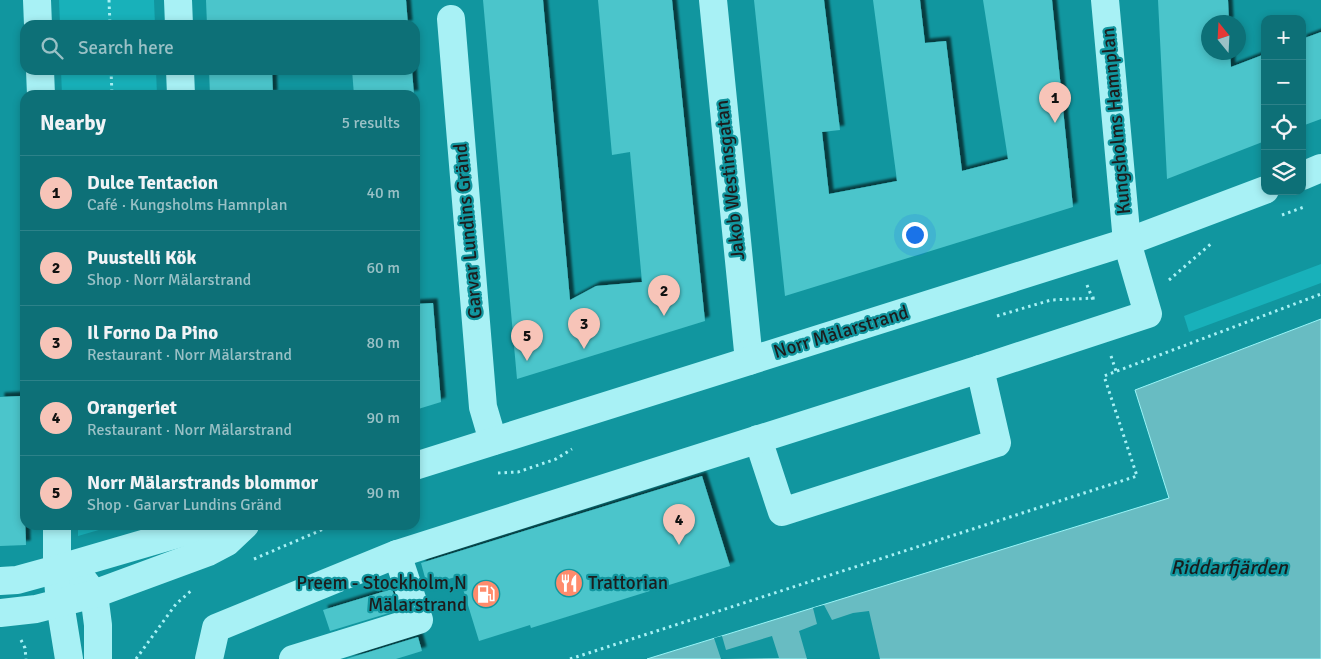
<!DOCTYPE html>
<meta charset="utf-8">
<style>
body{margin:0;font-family:Signika,sans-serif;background:#1b787f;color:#f1f3f6}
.controls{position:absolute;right:15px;top:15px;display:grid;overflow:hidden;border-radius:10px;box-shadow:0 2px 8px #0003}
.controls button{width:45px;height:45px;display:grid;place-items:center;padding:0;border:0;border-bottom:1px solid #2d8289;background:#0d7077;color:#f1f3f6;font:25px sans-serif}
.compass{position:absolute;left:1201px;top:15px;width:45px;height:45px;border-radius:50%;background:#0d7077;box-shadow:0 2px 8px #0003;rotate:342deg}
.you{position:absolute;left:914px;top:234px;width:18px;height:18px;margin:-12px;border:4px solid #fff;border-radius:50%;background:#1a73e8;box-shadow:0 0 0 8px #1a73e833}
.badge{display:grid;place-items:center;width:32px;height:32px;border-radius:50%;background:#f7c4b8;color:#111;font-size:16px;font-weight:700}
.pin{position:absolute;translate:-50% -41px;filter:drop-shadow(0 1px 2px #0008)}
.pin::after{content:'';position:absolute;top:26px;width:18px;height:15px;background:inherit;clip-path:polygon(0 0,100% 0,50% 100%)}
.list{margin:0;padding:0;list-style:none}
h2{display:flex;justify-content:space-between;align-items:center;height:65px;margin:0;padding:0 20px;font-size:21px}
h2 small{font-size:16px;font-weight:400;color:#9ac1c6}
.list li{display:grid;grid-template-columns:32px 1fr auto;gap:15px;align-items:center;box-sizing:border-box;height:75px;padding:0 20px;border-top:1px solid #2d8289}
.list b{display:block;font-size:19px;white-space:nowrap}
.list p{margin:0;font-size:16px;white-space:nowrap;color:#9ac1c6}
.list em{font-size:16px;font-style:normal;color:#9ac1c6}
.icon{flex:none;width:28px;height:28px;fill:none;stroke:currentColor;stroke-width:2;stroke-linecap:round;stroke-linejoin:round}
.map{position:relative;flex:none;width:1321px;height:659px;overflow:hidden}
.search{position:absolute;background:#0d7077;box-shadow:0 2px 8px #0003;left:20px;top:20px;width:400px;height:55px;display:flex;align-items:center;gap:12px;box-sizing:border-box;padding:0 18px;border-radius:15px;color:#9ac1c6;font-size:19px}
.panel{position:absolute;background:#0d7077;box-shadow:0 2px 8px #0003;left:20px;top:90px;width:400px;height:440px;border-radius:15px}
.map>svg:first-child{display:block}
.green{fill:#18b1ba}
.water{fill:#68bcc2;stroke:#9af5f8}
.pier{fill:#11969f}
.building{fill:#4bc5cb;filter:url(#shadow)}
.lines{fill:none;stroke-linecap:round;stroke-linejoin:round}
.path{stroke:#a8f1f5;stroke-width:3;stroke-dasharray:2.5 4;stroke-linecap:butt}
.minor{stroke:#a8f1f5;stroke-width:28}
.labels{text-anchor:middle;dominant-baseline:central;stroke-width:4.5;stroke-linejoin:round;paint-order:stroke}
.street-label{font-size:19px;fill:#1d1d1d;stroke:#11969f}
.poi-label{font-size:19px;fill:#1d1d1d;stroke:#11969f;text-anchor:end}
.water-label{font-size:20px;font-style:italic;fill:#191d1d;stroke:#11969f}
</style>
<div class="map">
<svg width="1321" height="659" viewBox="0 0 1321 659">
<defs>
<filter id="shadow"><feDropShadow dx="4.5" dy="-4.5" stdDeviation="1" flood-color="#0009"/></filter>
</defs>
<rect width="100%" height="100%" fill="#11969f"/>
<!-- green -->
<g class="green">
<polygon points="59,0 154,0 155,25 60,25"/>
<polygon points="61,70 156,70 157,95 62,95"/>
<polygon points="1321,264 1321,283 1189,332 1184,316"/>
<polygon points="78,525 116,525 78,536"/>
</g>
<!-- water -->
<polygon class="water" points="1321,319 1321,659 647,659 1169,498 1135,390"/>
<!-- pier -->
<g class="pier">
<polygon points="824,605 832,620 853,613 869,611 880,659 807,659 799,631 817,624 813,608"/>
<polygon points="722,636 726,650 772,636 779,658 721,659 714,638"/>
</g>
<!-- building -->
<g class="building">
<polygon points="206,0 406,0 408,25 207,25"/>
<polygon points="483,0 543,0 570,300 596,286 642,282 630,152 612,155 598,0 672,0 705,321 517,379"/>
<polygon points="754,0 824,0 840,130 822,132 829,194 897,181 873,0 920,0 925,43 946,41 962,171 1008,159 983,0 1052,0 1073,207 785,296"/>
<polygon points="1158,0 1228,0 1229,22 1208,22 1208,52 1230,52 1231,67 1265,54 1265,141 1167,179"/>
<polygon points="1321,32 1321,119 1302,126 1302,39"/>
<polygon points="209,70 272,70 273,95 210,95"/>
<polygon points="352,70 412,70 414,95 354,95"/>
<polygon points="433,303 441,402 415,410 415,304"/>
<polygon points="21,396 26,545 0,546 0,397"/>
<polygon points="702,476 730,566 531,628 530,625 479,641 459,576 427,585 421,563"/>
<polygon points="392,589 399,610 330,631 323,610"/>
<polygon points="418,637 422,651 396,659 346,659"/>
</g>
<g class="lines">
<!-- path -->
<g class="path">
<polyline points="109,0 110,25"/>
<polyline points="111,70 112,95"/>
<polyline points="1282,215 1304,207"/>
<polyline points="1169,280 1213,242"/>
<polyline points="1087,285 1093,300"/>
<polyline points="997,316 1051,300 1096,298"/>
<polyline points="1111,356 1116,371"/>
<polyline points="498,473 518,472 556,459 572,449"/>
<polyline points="254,559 333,525"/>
<polyline points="21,640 25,648 26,659"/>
<polyline points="136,659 176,604 192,590"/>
<polyline points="570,659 1137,476 1104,376 1321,294"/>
</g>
<!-- minor -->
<g class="minor">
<polyline points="37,0 38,25"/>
<polyline points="178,0 179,25"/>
<polyline points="713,0 749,361"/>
<polyline points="451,19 483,407 493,441"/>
<polyline points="40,70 41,95"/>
<polyline points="180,70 181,95"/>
<polyline points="1302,176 1321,168"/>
<polyline points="758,439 782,512 997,443 980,369"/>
<polyline points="415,466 1127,242 1265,190"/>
<polyline points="57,525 57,569 60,603 69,659"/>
<polyline points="83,580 94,594 98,625 98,659"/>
<polyline points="0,581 17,580 57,569 208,525"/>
<polyline points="0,613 36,609 94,594 208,552 227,542 245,525"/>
<polyline points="209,659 216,628 397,554 980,369 1148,314 1127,242 1105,0"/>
<polyline points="293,659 419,620 397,554"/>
</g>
</g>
<!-- icons -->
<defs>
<g id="restaurant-disc" transform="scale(1.4375)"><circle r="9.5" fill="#ff8b6c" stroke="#11969f"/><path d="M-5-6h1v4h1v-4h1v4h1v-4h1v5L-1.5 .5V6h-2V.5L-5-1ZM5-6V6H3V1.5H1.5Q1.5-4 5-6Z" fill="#fff"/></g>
<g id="fuel-disc" transform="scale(1.4375)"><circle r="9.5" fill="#ff8b6c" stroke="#11969f"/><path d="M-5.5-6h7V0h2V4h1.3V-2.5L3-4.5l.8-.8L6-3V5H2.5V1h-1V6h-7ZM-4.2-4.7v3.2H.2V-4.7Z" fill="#fff"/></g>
</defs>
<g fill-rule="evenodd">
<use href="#restaurant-disc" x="569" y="583"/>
<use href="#fuel-disc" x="486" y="594"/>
</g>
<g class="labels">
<!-- street labels -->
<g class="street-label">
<text transform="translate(1116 121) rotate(-95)">Kungsholms Hamnplan</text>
<text transform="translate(730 180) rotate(-96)">Jakob Westinsgatan</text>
<text transform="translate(468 231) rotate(-95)">Garvar Lundins Gränd</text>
<text transform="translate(841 332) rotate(-17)">Norr Mälarstrand</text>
</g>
<!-- poi labels -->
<g class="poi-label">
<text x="467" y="583">Preem - Stockholm,N<tspan x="467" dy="22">Mälarstrand</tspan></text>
<text x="588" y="583" text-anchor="start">Trattorian</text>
</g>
<!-- water labels -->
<g class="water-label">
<text x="1229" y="567">Riddarfjärden</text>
</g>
</g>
</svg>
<div class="controls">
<button>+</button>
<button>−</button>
<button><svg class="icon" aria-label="locate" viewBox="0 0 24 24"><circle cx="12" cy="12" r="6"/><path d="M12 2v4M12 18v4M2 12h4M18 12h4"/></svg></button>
<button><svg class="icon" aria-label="layers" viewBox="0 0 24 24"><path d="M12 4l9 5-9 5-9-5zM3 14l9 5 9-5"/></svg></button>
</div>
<svg class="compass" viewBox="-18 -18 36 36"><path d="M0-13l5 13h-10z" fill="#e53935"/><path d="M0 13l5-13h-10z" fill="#9ac1c6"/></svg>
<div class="you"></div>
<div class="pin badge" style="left:1055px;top:123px">1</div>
<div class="pin badge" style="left:664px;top:316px">2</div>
<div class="pin badge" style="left:584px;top:349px">3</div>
<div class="pin badge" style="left:679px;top:545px">4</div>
<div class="pin badge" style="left:527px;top:361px">5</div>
<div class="search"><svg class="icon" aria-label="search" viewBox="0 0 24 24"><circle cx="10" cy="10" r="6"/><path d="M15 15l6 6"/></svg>Search here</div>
<section class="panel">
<h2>Nearby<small>5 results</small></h2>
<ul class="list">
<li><span class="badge">1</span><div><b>Dulce Tentacion</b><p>Café · Kungsholms Hamnplan</p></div><em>40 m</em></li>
<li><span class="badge">2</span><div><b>Puustelli Kök</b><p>Shop · Norr Mälarstrand</p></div><em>60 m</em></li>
<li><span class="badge">3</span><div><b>Il Forno Da Pino</b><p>Restaurant · Norr Mälarstrand</p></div><em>80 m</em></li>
<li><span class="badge">4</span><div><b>Orangeriet</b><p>Restaurant · Norr Mälarstrand</p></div><em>90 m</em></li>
<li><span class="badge">5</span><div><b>Norr Mälarstrands blommor</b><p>Shop · Garvar Lundins Gränd</p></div><em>90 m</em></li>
</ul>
</section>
</div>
